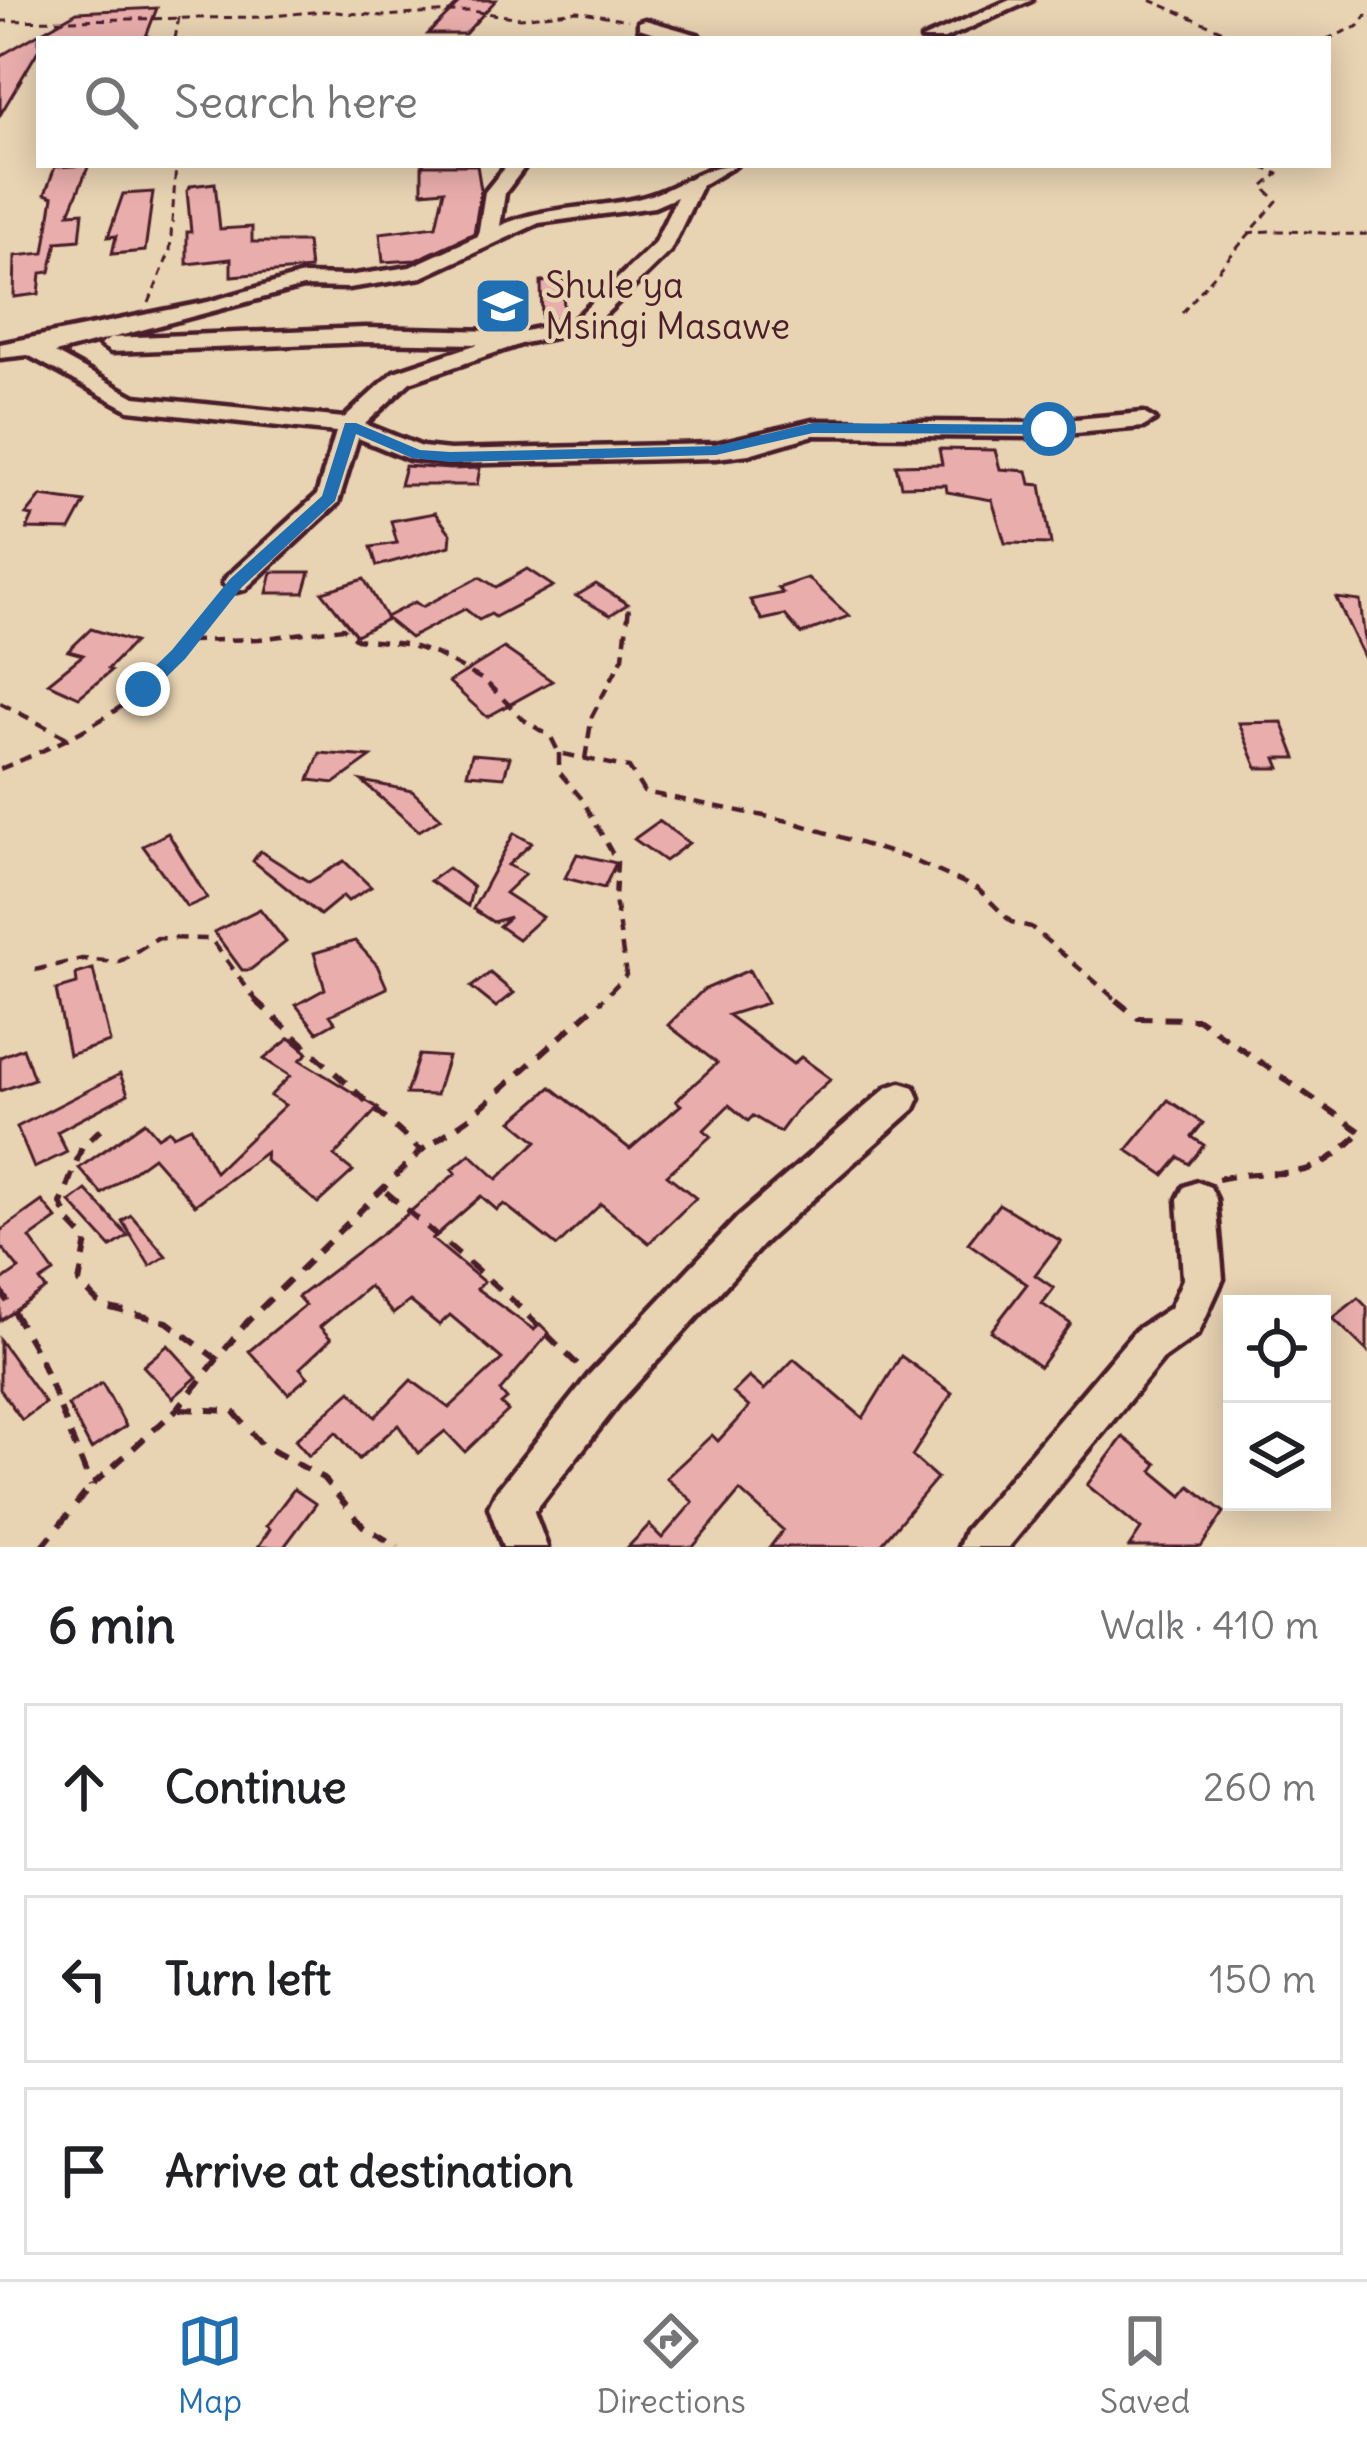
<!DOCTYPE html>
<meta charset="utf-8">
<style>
body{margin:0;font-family:Delius,sans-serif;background:#f2f2f2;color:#202124}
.controls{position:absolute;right:36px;bottom:36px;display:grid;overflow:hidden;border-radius:0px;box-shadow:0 6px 30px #0003}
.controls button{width:108px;height:108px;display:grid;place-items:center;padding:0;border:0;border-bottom:3px solid #e0e0e0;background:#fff;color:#202124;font:60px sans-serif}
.stop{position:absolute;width:36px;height:36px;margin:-27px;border:9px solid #1f6fb2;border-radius:50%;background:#fff}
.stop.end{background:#1f6fb2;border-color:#fff;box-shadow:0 3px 12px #0008}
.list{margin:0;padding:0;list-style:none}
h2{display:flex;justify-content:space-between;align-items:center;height:156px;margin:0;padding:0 48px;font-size:51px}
h2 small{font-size:39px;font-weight:400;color:#757577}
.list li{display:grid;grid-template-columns:78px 1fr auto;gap:36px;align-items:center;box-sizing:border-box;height:168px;margin:0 24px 24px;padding:0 24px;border:3px solid #e0e0e0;border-radius:0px}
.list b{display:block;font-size:45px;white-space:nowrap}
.list em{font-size:39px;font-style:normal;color:#757577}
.icon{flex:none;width:66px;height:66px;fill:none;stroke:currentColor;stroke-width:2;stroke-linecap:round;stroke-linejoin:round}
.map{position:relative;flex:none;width:1367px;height:1547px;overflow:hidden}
.search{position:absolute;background:#fff;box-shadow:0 6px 30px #0003;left:36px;right:36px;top:36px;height:132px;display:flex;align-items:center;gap:30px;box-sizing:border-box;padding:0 42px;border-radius:0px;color:#757577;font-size:45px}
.sheet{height:732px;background:#fff}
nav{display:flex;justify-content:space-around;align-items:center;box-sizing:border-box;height:168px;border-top:3px solid #e0e0e0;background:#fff;font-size:33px;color:#757577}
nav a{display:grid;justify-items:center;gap:6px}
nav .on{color:#1f6fb2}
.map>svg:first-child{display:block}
.building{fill:#e9aeac;stroke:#4a1f2b;stroke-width:3}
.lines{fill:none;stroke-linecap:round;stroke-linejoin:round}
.minor-casing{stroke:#4a1f2b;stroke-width:9}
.path-far2{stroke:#4a1f2b;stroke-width:3;stroke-dasharray:8 6;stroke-linecap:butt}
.path-far1{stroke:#4a1f2b;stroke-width:4.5;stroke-dasharray:12 9;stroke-linecap:butt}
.path{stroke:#4a1f2b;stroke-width:6;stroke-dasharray:15 12;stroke-linecap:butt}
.minor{fill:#e8d3b2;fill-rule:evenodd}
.route{fill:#1f6fb2}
.labels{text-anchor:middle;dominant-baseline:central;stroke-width:9;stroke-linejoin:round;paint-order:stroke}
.far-poi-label{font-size:36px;fill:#4a1f2b;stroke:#e8d3b2;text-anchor:start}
</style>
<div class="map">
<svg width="1367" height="1547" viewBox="0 0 1367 1547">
<rect width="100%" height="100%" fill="#e8d3b2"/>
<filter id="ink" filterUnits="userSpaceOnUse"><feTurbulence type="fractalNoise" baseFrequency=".00833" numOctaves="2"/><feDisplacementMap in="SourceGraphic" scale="24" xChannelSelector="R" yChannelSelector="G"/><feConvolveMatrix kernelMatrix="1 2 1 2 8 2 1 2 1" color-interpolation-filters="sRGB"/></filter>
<g filter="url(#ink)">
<!-- building -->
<g class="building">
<polygon points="462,0 496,0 465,34 428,34"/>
<polygon points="157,8 145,39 39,39 39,49 0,115 0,56 77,12"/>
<polygon points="89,165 69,213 83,212 80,240 57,242 50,272 41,273 39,294 14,297 15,256 44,253 53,197 45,194 55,167"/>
<polygon points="422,165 477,165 481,190 474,233 416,260 383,262 380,233 436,226 444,190 422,192"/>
<polygon points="215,183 220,229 252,227 252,242 307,242 310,269 231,276 231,259 187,264 187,232 191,232 187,191 191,186"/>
<polygon points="153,192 145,251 112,254 116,236 108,237 123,194"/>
<polygon points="563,280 564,318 542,321 541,282"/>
<polygon points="939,449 995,450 1000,469 1027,471 1030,484 1041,485 1051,544 1005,543 992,500 947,492 946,485 901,486 896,465 942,464"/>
<polygon points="405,466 450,469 480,468 477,485 400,485"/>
<polygon points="41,496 85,502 70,530 27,529 33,516 26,515"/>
<polygon points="435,513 451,534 450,546 377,566 371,547 397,543 391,521"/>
<polygon points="527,569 553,586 495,617 491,614 479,620 465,609 410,638 387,619 356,635 322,592 364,579 386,617 415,602 422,607 480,577 496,587"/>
<polygon points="272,572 310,572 304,593 267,593"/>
<polygon points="808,578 849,616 801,634 785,615 762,620 750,600 783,593 778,588"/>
<polygon points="596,584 628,604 610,615 576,596"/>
<polygon points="1336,598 1360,601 1367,656 1364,657"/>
<polygon points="91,629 134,642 108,669 111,671 79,697 48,683 83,655 68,651"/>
<polygon points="504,648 552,681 487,717 449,682"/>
<polygon points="1282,722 1296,758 1276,758 1280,768 1257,768 1239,723"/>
<polygon points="320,753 371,757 335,783 309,780"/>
<polygon points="472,754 510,757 504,777 467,774"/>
<polygon points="362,781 412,791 441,818 419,831"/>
<polygon points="659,821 689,843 665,861 634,839"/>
<polygon points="168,833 207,898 187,907 143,846"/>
<polygon points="514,833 532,843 508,865 525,874 505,893 542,917 518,939 499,926 510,917 493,922 473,909"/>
<polygon points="260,851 309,882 344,861 371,887 348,901 343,896 320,915 253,861"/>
<polygon points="577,854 616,863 604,888 565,878"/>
<polygon points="448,868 473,887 468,906 430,881"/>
<polygon points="260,909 286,942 250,970 242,970 214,932"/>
<polygon points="355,941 377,965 387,988 330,1015 335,1022 317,1032 296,1005 325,989 314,953"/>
<polygon points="93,969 110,1042 69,1055 56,990 77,984 76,974"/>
<polygon points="749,970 767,1003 728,1015 793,1064 801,1057 831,1079 797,1109 780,1132 753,1116 748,1121 729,1105 704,1130 711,1136 667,1175 696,1198 649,1243 601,1204 557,1246 504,1204 497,1210 481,1196 432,1239 484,1282 477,1289 534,1330 540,1324 549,1333 500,1391 507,1399 501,1404 508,1411 465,1452 445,1431 418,1453 398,1425 359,1459 336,1432 309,1456 295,1440 351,1391 375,1417 411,1380 449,1408 502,1359 450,1315 439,1325 410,1301 393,1314 369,1286 320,1327 331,1339 300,1368 308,1377 288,1394 249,1351 305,1305 298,1297 405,1216 456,1173 452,1169 470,1154 497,1179 537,1141 512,1121 551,1087 630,1149 681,1105 676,1101 717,1063 668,1025 703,990"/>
<polygon points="490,973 514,993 496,1007 471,987"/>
<polygon points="290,1038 308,1053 300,1060 378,1108 334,1156 353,1171 318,1203 265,1160 266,1152 195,1205 153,1157 102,1194 79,1168 145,1122 158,1137 169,1130 173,1135 191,1127 215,1172 285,1105 270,1096 290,1076 264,1059"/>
<polygon points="23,1048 34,1079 0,1091 0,1057"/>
<polygon points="419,1055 448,1057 436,1095 406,1094"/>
<polygon points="120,1074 128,1094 57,1132 67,1152 34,1168 17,1127"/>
<polygon points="1168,1100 1203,1123 1192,1137 1204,1145 1189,1164 1179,1157 1164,1175 1127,1150"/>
<polygon points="86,1190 128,1236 111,1247 70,1202"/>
<polygon points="42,1201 57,1219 30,1238 54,1272 40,1281 46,1289 0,1321 0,1282 19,1269 0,1245 0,1231"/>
<polygon points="999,1204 1061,1241 1035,1275 1054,1288 1042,1304 1071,1324 1040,1367 991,1331 1027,1284 968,1243"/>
<polygon points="131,1215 166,1256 150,1266 122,1221"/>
<polygon points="1358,1298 1367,1307 1367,1351 1333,1318"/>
<polygon points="0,1340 45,1403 22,1420 0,1389"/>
<polygon points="168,1345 197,1377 173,1398 143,1366"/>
<polygon points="901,1356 952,1393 912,1456 937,1478 879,1547 770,1547 783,1530 740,1491 693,1547 628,1547 649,1525 662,1538 693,1502 666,1478 712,1435 718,1441 749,1407 733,1393 749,1377 764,1390 794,1359 863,1418"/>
<polygon points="102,1383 126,1426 91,1449 68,1405"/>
<polygon points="1123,1437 1157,1464 1152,1471 1182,1496 1190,1486 1224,1512 1201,1547 1129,1547 1141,1529 1087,1485"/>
<polygon points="294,1489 316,1504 284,1547 258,1547 270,1529 266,1526"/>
</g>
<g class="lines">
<!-- minor casing -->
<g class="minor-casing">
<g id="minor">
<polygon points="1010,0 1032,0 944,39 922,39"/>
<polygon points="645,20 698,35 700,39 674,39 639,28 639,22"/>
<path d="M507,165H526L505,193L500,226C548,204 599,210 648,196C681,187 701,165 736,165L702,185L670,251L589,330L524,343L410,382L365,424L422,447L450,450L716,444L813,421L1031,423L1143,413L1155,420L1143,427L1031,437L814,435L749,454L716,458L450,464L409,459L358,438L338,503L245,589L236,591L223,583L227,577L317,495L336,432L129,410L28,355L0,358V344L208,302L302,275L348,276L410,267L478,236L485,192ZM677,197L654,244L574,320L504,336L495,331L365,328L111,338L100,345L111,352L365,342L478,344L394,372L344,418L135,397L55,353L303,287L348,288L422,277L539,223L654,207Z"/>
<polygon points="901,1083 914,1087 919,1098 914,1109 766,1241 619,1403 534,1512 547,1547 503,1547 489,1507 496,1492 589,1375 738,1217 888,1087"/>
<polygon points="1197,1182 1210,1187 1216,1199 1223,1279 1198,1334 1164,1358 1009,1547 959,1547 965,1531 1136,1330 1170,1308 1183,1279 1178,1199 1184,1187"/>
</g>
</g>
<!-- path-far2 -->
<g class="path-far2">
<polyline points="1150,0 1242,39"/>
<polyline points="0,21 261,17 324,11 383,16 471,11 521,18 577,11 628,20"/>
<polyline points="175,39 179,17"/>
<polyline points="1327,39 1359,26 1367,15"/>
<path d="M1248,233C1288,227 1326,236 1367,234"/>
<polyline points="149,303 170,251 176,165"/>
<polyline points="1182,313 1277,201 1263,187 1278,174 1257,165"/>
</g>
<!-- path-far1 -->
<g class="path-far1">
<polyline points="188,641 259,639 343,628 356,639 406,644 436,654 485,681 524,720 551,737 559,753 629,768 644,792 789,821 908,858 978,889 1011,922 1031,927 1120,1003"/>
<polyline points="0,703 69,739"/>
<polyline points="559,753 559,772 582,799 617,862 615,899 626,975 599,1003"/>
<polyline points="585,759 592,716 623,657 629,607"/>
<path d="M0,769C59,745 118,717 163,671C186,648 203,621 224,597"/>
<polyline points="35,970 82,959 119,962 157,938 211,939 258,1003"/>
</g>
<!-- path -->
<g class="path">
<polyline points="255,1000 421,1151"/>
<polyline points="1116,1000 1138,1018 1198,1019 1367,1136"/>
<polyline points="101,1129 82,1147 61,1203 69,1222 87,1241 79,1283 102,1306 167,1322 219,1361"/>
<path d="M1218,1179C1286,1164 1305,1191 1360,1132"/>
<polyline points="386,1192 510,1298 582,1369"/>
<polyline points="0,1289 40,1358 91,1486"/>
<polyline points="180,1409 233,1411 261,1444 323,1478 363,1526 398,1547"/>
<polyline points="42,1547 91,1486 177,1409 247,1322 421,1151 469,1118 602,1000"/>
</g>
<!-- minor -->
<use href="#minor" class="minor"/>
</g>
</g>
<!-- route -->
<polygon class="route" points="345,423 356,423 420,450 450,452 716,446 813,423 1049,425 1056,429 1049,434 813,433 716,455 450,462 412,458 356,434 335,501 242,587 185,659 150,693 137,693 137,684 172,650 230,579 322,496"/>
<!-- icons -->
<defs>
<g id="school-square" transform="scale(3)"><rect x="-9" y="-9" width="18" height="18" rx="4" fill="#1f6fb2" stroke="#e8d3b2"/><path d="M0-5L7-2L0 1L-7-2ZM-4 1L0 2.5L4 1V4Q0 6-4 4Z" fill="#fff"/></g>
</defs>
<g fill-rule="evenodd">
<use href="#school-square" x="503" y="306"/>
</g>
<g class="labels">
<!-- far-poi labels -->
<g class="far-poi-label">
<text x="545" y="285">Shule ya<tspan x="545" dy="41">Msingi Masawe</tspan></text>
</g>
</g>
</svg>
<div class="controls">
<button><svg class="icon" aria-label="locate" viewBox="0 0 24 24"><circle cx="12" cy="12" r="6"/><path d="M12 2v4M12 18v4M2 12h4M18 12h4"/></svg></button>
<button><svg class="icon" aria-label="layers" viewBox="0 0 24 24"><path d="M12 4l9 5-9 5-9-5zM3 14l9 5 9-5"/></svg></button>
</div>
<div class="stop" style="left:1049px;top:429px"></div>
<div class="stop end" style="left:143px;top:689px"></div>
<div class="search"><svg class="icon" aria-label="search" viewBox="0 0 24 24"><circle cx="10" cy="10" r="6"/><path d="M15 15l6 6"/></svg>Search here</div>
</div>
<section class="sheet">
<h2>6 min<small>Walk · 410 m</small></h2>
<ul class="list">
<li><svg class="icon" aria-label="ahead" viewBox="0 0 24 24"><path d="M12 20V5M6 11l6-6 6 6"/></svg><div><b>Continue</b></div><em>260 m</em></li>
<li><svg class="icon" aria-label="left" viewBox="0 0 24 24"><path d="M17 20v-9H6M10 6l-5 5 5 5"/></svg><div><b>Turn left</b></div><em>150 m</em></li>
<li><svg class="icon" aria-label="arrive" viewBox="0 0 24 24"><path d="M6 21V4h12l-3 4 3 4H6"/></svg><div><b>Arrive at destination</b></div></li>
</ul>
</section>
<nav>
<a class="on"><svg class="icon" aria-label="map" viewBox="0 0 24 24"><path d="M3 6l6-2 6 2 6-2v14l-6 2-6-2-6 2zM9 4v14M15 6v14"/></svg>Map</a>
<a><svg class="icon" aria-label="directions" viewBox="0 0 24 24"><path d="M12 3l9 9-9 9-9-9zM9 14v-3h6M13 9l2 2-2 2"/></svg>Directions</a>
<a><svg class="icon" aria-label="saved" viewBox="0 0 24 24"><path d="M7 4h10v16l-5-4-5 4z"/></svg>Saved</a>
</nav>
